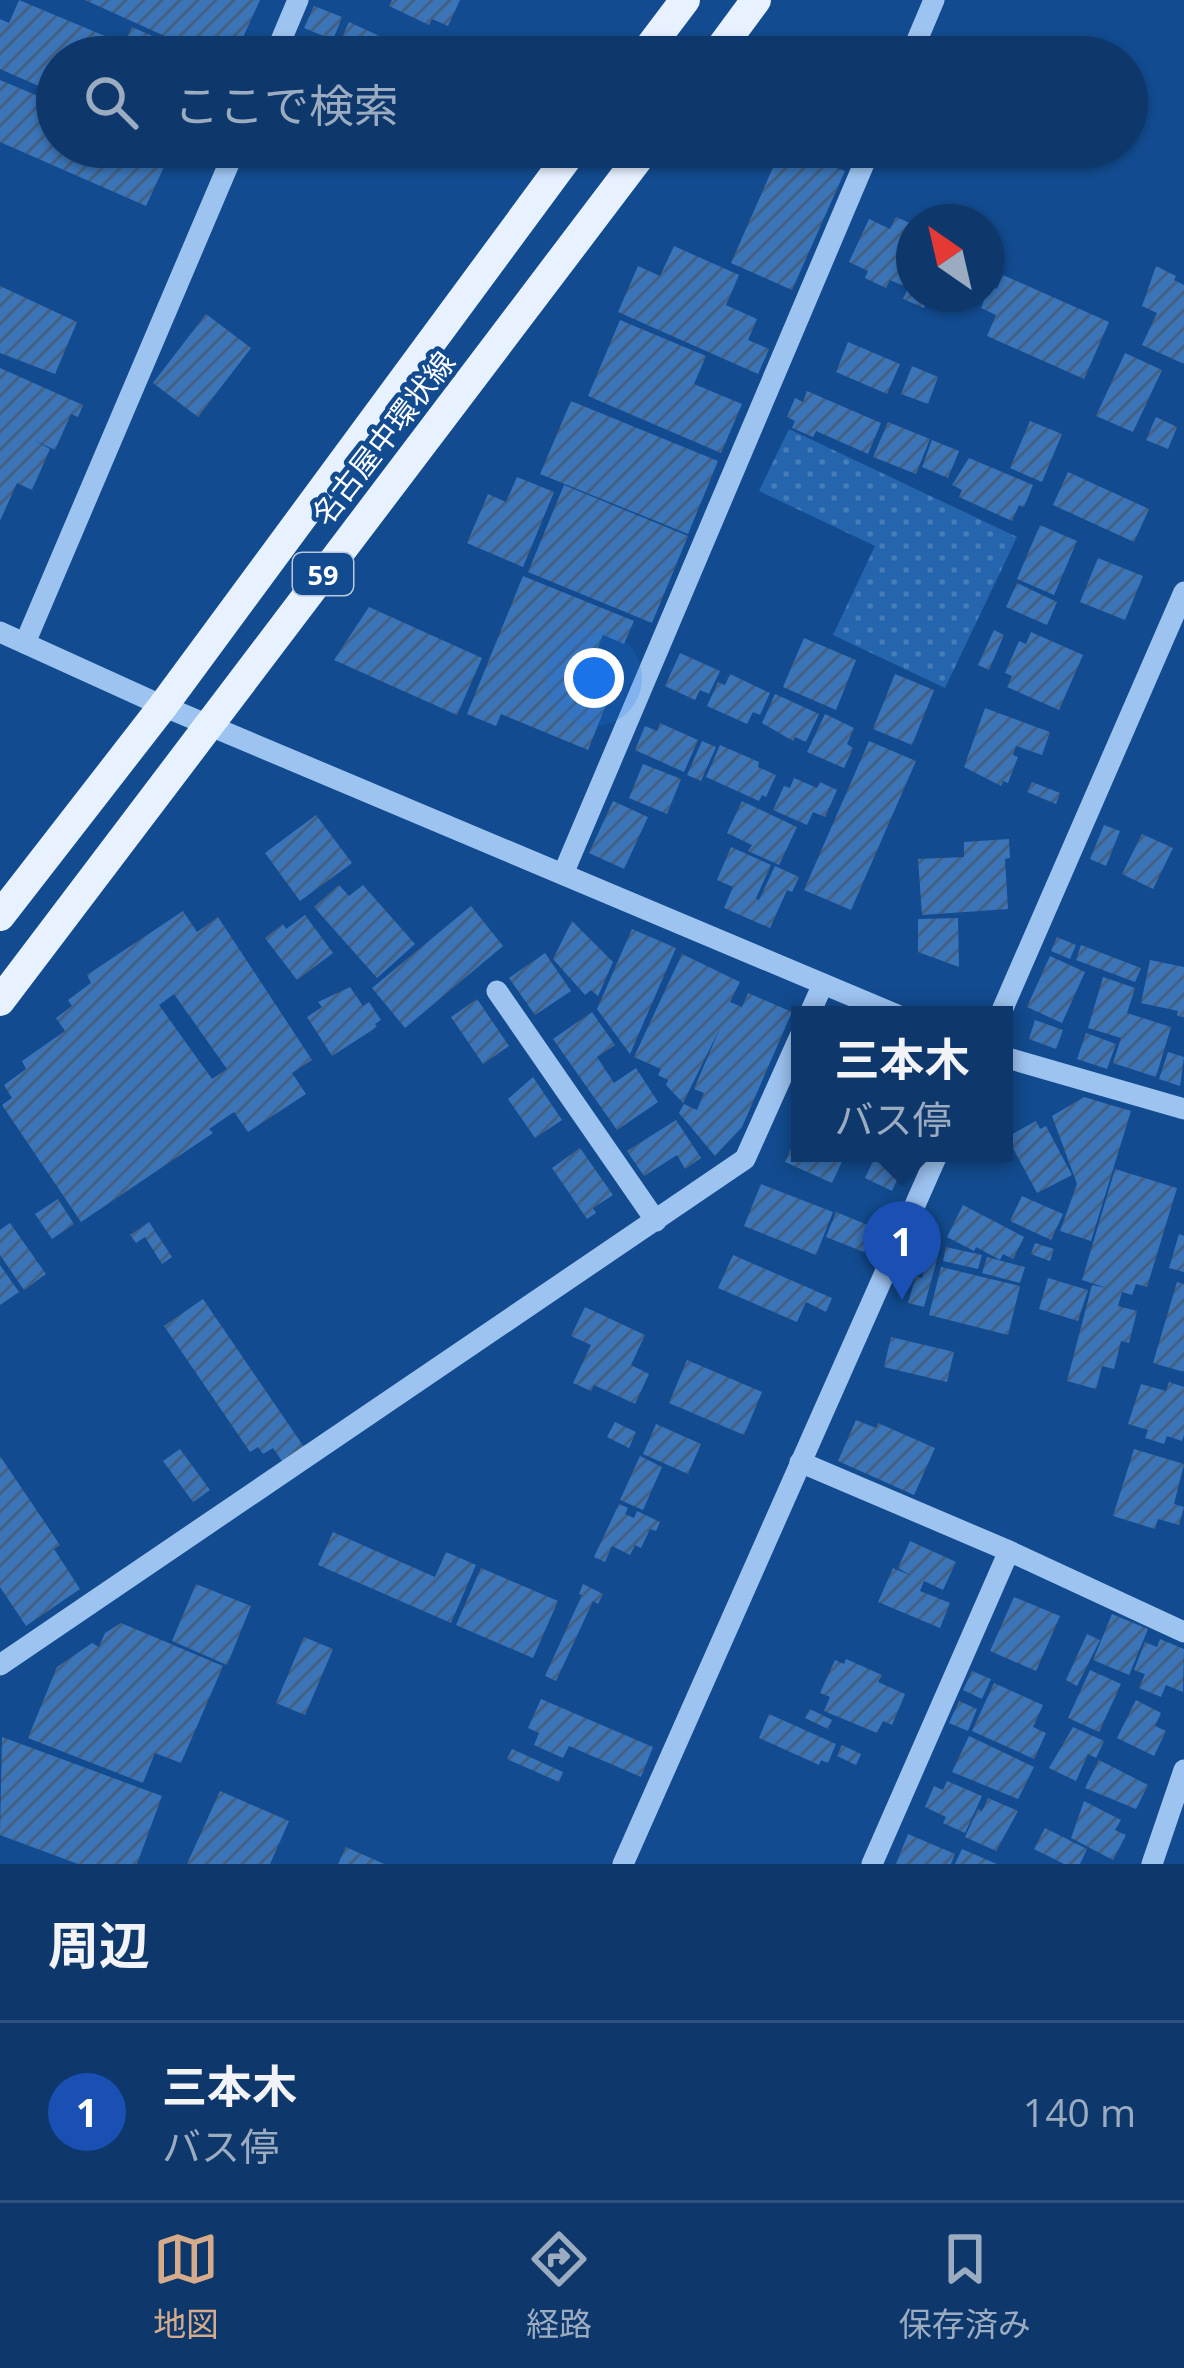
<!DOCTYPE html>
<html lang="ja">
<meta charset="utf-8">
<style>
body{margin:0;font-family:"Open Sans","Noto Sans JP",sans-serif;background:#173f71;color:#f1f3f6}
.compass{position:absolute;left:896px;top:204px;width:108px;height:108px;border-radius:50%;background:#0e386b;box-shadow:0 3px 9px #0004;rotate:326deg}
.you{position:absolute;left:594px;top:678px;width:42px;height:42px;margin:-30px;border:9px solid #fff;border-radius:50%;background:#1a73e8;box-shadow:0 0 0 18px #1a73e833}
.badge{display:grid;place-items:center;width:78px;height:78px;border-radius:50%;background:#d6ab8b;color:#fff;font-size:39px;font-weight:700}
.pin{position:absolute;translate:-50% -99px;filter:drop-shadow(0 3px 6px #0008)}
.pin::after{content:'';position:absolute;top:63px;width:42px;height:36px;background:inherit;clip-path:polygon(0 0,100% 0,50% 100%)}
.popup{position:absolute;left:791px;top:1006px;width:222px;height:156px;box-sizing:border-box;display:grid;place-content:center;border-radius:0px;background:#0e386b;filter:drop-shadow(0 3px 9px #0005);font-size:39px;white-space:nowrap;color:#9bacc1}
.popup b{font-size:45px;color:#f1f3f6}
.popup::after{content:'';position:absolute;left:50%;top:100%;margin-left:-24px;border:24px solid transparent;border-top-color:#0e386b}
.list{margin:0;padding:0;list-style:none}
h2{display:flex;justify-content:space-between;align-items:center;height:156px;margin:0;padding:0 48px;font-size:51px}
h2 small{font-size:39px;font-weight:400;color:#9bacc1}
.list li{display:grid;grid-template-columns:78px 1fr auto;gap:36px;align-items:center;box-sizing:border-box;height:180px;padding:0 48px;border-top:3px solid #2e527e}
.list b{display:block;font-size:45px;white-space:nowrap}
.list p{margin:0;font-size:39px;white-space:nowrap;color:#9bacc1}
.list em{font-size:39px;font-style:normal;color:#9bacc1}
.icon{flex:none;width:66px;height:66px;fill:none;stroke:currentColor;stroke-width:2;stroke-linecap:round;stroke-linejoin:round}
.map{position:relative;flex:none;width:1184px;height:1864px;overflow:hidden}
.search{position:absolute;background:#0e386b;box-shadow:0 3px 9px #0004;left:36px;right:36px;top:36px;height:132px;display:flex;align-items:center;gap:30px;box-sizing:border-box;padding:0 42px;border-radius:66px;color:#9bacc1;font-size:45px}
.sheet{height:336px;background:#0e386b}
nav{display:flex;justify-content:space-around;align-items:center;box-sizing:border-box;height:168px;border-top:3px solid #2e527e;background:#0e386b;font-size:33px;color:#9bacc1}
nav a{display:grid;justify-items:center;gap:6px}
nav .on{color:#d6ab8b}
.map>svg:first-child{display:block}
.park{fill:url(#park-dots)}
.building{fill:url(#building-hatch);fill-rule:evenodd}
.lines{fill:none;stroke-linecap:round;stroke-linejoin:round}
.minor{stroke:#9dc4f1;stroke-width:21}
.major{stroke:#e7f1ff;stroke-width:30}
.labels{text-anchor:middle;dominant-baseline:central;stroke-width:9;stroke-linejoin:round;paint-order:stroke}
.shield{fill:#124b8f;stroke:#b8c9dd;stroke-width:3}
.shield-label{font-size:27px;font-weight:bold;fill:#fff}
.street-label{font-size:30px;fill:#fff;stroke:#124b8f}
</style>
<div class="map">
<svg width="1184" height="1864" viewBox="0 0 1184 1864">
<defs>
<pattern id="park-dots" width="8" height="8" patternUnits="userSpaceOnUse" patternTransform="scale(3)"><rect width="8" height="8" fill="#2465ae"/><path d="M2 2h.1M6 6h.1" fill="none" stroke="#457cba" stroke-width="1.8" stroke-linecap="round"/></pattern>
<pattern id="building-hatch" width="6" height="6" patternUnits="userSpaceOnUse" patternTransform="scale(3)"><rect width="6" height="6" fill="#3b75b8"/><path d="M-1 1l2-2M0 6l6-6M5 7l2-2" fill="none" stroke="#446082"/></pattern>
</defs>
<rect width="100%" height="100%" fill="#124b8f"/>
<!-- park -->
<polygon class="park" points="789,429 1017,537 945,688 833,635 875,546 759,491"/>
<!-- building -->
<g class="building">
<polygon points="19,0 124,44 132,27 177,47 172,57 57,57 57,94 0,69 0,19 9,23"/>
<polygon points="85,0 260,0 234,57 211,57"/>
<polygon points="392,0 460,0 448,26 432,19 429,25 389,6"/>
<polygon points="314,6 342,17 333,40 304,28"/>
<polygon points="349,22 384,38 375,57 339,44"/>
<polygon points="818,37 864,57 809,57"/>
<polygon points="0,80 57,104 57,147 155,147 170,154 146,206 0,142"/>
<polygon points="782,147 845,171 792,290 731,263"/>
<polygon points="812,147 858,147 850,163"/>
<polygon points="896,217 914,225 914,269 906,287 890,280 886,288 865,278 868,271 849,262 869,219 890,229"/>
<polygon points="674,246 739,275 726,305 757,319 748,340 769,349 758,374 618,312 638,266 660,276"/>
<polygon points="1156,266 1176,276 1174,280 1184,285 1184,364 1142,345 1157,313 1142,306"/>
<polygon points="914,275 914,294 931,294 924,308 903,299"/>
<polygon points="1003,275 1109,322 1084,379 987,336 996,315 981,308 990,285 997,289"/>
<polygon points="0,286 77,322 55,374 0,353"/>
<polygon points="206,314 251,348 198,417 153,383"/>
<polygon points="620,320 706,356 694,384 742,404 721,453 588,396"/>
<polygon points="848,342 900,364 887,394 836,372"/>
<polygon points="1125,353 1162,370 1133,432 1096,416"/>
<polygon points="912,366 938,377 928,404 901,394"/>
<polygon points="0,368 83,405 78,417 71,414 55,450 34,440 50,449 32,490 17,483 0,521"/>
<polygon points="807,391 881,423 868,454 816,431 813,437 792,428 795,421 787,417 795,398 803,402"/>
<polygon points="571,401 718,461 688,534 540,474"/>
<polygon points="1156,417 1177,427 1168,449 1146,440"/>
<polygon points="1030,421 1062,434 1042,482 1010,468"/>
<polygon points="888,422 930,439 916,474 873,457"/>
<polygon points="932,440 959,451 948,478 922,467"/>
<polygon points="969,458 1033,485 1024,507 1019,505 1012,521 959,497 962,490 952,485"/>
<polygon points="1068,472 1149,509 1134,542 1053,505"/>
<polygon points="517,477 554,492 523,567 467,543 488,494 506,502"/>
<polygon points="564,485 688,536 652,623 528,572"/>
<polygon points="1040,525 1077,541 1054,595 1017,579"/>
<polygon points="1098,558 1143,576 1125,620 1080,602"/>
<polygon points="523,576 634,621 624,644 603,635 587,674 614,685 588,750 501,714 496,726 467,714"/>
<polygon points="1017,583 1057,602 1047,625 1006,607"/>
<polygon points="369,607 482,658 457,715 334,660"/>
<polygon points="994,630 1004,635 989,670 978,665"/>
<polygon points="1031,632 1083,655 1059,710 1007,687 1012,676 1005,673 1019,641 1026,644"/>
<polygon points="804,638 856,660 836,710 783,687"/>
<polygon points="680,653 720,671 709,694 700,690 695,700 665,686"/>
<polygon points="730,674 770,693 760,715 753,712 747,724 707,706 718,682 725,685"/>
<polygon points="895,674 934,690 912,745 873,729"/>
<polygon points="775,694 819,714 806,742 795,737 793,741 762,723"/>
<polygon points="985,708 1050,732 1042,755 1016,746 1013,755 1018,757 1008,783 1003,781 1001,786 964,767"/>
<polygon points="825,714 854,728 847,744 853,748 844,768 807,752"/>
<polygon points="660,723 698,740 684,772 635,750 645,726 657,731"/>
<polygon points="702,741 716,747 701,781 687,775"/>
<polygon points="869,741 916,761 851,910 804,890"/>
<polygon points="720,745 759,762 758,767 776,775 766,797 762,795 759,801 706,777"/>
<polygon points="643,764 681,779 667,814 629,798"/>
<polygon points="794,778 817,788 820,782 837,790 825,817 813,812 807,825 773,810 784,786 790,788"/>
<polygon points="1032,782 1060,793 1056,804 1027,792"/>
<polygon points="613,801 648,817 624,869 589,853"/>
<polygon points="742,801 797,827 779,865 748,851 752,845 727,833"/>
<polygon points="316,815 352,863 300,901 265,853"/>
<polygon points="1104,825 1120,831 1106,866 1090,859"/>
<polygon points="1142,834 1173,848 1153,889 1122,874"/>
<polygon points="1009,839 1010,858 1005,859 1008,909 922,915 918,859 964,857 964,842"/>
<polygon points="731,847 771,865 756,898 759,900 775,866 799,877 792,892 787,890 770,928 724,908 733,887 717,880"/>
<polygon points="339,885 349,896 363,885 415,944 377,978 314,907"/>
<polygon points="471,906 503,946 405,1028 372,988"/>
<path d="M183,911L197,932L218,917L312,1060L292,1073L306,1094L248,1132L234,1112L209,1129L213,1133L81,1222L2,1105L12,1098L4,1085L26,1069L22,1061L65,1031L56,1018L72,1006L68,1000L91,983L87,975ZM174,994L227,1069L212,1079L159,1005Z"/>
<polygon points="305,915 333,953 297,980 265,938 283,924 286,929"/>
<polygon points="958,918 959,967 918,952 918,919"/>
<polygon points="572,921 613,962 598,996 591,990 585,995 553,959"/>
<polygon points="632,929 676,948 630,1054 597,1009"/>
<polygon points="1057,937 1076,945 1070,959 1051,951"/>
<polygon points="1081,945 1141,968 1135,982 1076,960"/>
<polygon points="545,953 571,991 535,1015 509,978"/>
<polygon points="682,954 740,982 730,1002 742,1007 748,993 792,1012 742,1127 715,1156 679,1113 684,1104 697,1110 704,1093 694,1089 720,1028 683,1103 666,1085 668,1080 658,1075 661,1069 634,1057"/>
<polygon points="1050,956 1085,972 1062,1023 1027,1007"/>
<polygon points="1150,960 1184,967 1184,1017 1177,1016 1178,1011 1141,1003"/>
<polygon points="1103,977 1135,988 1127,1013 1171,1027 1156,1077 1113,1063 1121,1038 1088,1028"/>
<polygon points="350,987 363,1006 369,1002 381,1020 375,1024 377,1027 332,1056 307,1017 322,1007 318,1002"/>
<polygon points="477,999 509,1046 483,1064 451,1017"/>
<polygon points="592,1012 615,1045 597,1057 614,1083 636,1068 658,1102 617,1130 553,1039"/>
<polygon points="1035,1020 1063,1030 1056,1049 1029,1039"/>
<polygon points="1086,1033 1116,1044 1107,1069 1077,1059"/>
<polygon points="1168,1052 1184,1057 1180,1086 1159,1079"/>
<polygon points="533,1077 562,1120 535,1138 508,1099"/>
<polygon points="1084,1097 1131,1111 1091,1241 1060,1231 1077,1184 1052,1116"/>
<polygon points="676,1120 701,1158 685,1169 677,1155 644,1176 627,1151"/>
<polygon points="1036,1121 1040,1129 1046,1126 1072,1175 1037,1193 1007,1137"/>
<polygon points="800,1129 800,1153 846,1153 832,1183 785,1162"/>
<polygon points="580,1148 613,1195 593,1208 596,1213 587,1219 552,1168"/>
<polygon points="877,1153 905,1163 892,1191 865,1178"/>
<polygon points="1115,1169 1177,1188 1147,1287 1136,1284 1132,1295 1122,1292 1118,1306 1137,1311 1129,1343 1121,1341 1114,1369 1102,1366 1096,1389 1067,1381 1092,1285 1107,1288 1082,1280"/>
<polygon points="761,1184 833,1212 816,1255 744,1226"/>
<polygon points="1022,1196 1063,1214 1051,1240 1010,1221"/>
<polygon points="58,1199 74,1224 52,1239 35,1214"/>
<polygon points="963,1205 1024,1237 1013,1259 1003,1254 1000,1260 976,1247 974,1251 947,1237"/>
<polygon points="836,1212 875,1228 864,1252 826,1237"/>
<polygon points="149,1222 172,1257 162,1264 145,1237 136,1243 130,1235"/>
<polygon points="10,1223 46,1274 24,1290 0,1255 0,1230"/>
<polygon points="1179,1234 1184,1236 1184,1272 1169,1268"/>
<polygon points="1035,1243 1054,1249 1050,1261 1031,1254"/>
<polygon points="946,1247 982,1255 978,1269 943,1261"/>
<polygon points="929,1253 938,1256 924,1307 908,1303 916,1276 922,1278"/>
<polygon points="733,1255 832,1298 826,1312 806,1302 797,1322 718,1288"/>
<polygon points="987,1257 1025,1267 1020,1283 982,1273"/>
<polygon points="0,1265 19,1292 0,1305"/>
<polygon points="941,1267 1020,1286 1008,1335 929,1315"/>
<polygon points="1048,1278 1088,1290 1078,1321 1039,1309"/>
<polygon points="1177,1282 1184,1284 1184,1372 1153,1363"/>
<polygon points="203,1299 304,1447 282,1461 273,1448 263,1454 258,1447 250,1452 164,1326"/>
<polygon points="585,1307 645,1335 631,1365 649,1374 635,1404 594,1385 591,1391 573,1383 591,1345 571,1336"/>
<polygon points="891,1337 954,1352 947,1382 884,1367"/>
<polygon points="687,1360 762,1392 744,1435 669,1403"/>
<polygon points="1169,1382 1184,1387 1184,1435 1182,1441 1167,1436 1164,1444 1145,1438 1148,1430 1128,1424 1141,1384 1166,1391"/>
<polygon points="856,1420 876,1428 878,1423 935,1448 914,1495 838,1461"/>
<polygon points="615,1422 636,1432 629,1448 607,1437"/>
<polygon points="656,1424 701,1444 688,1474 643,1454"/>
<polygon points="180,1449 210,1490 193,1502 163,1461"/>
<polygon points="1134,1449 1184,1464 1174,1504 1184,1507 1179,1525 1158,1519 1155,1529 1113,1516"/>
<polygon points="0,1456 60,1545 54,1549 80,1589 26,1626 0,1587"/>
<polygon points="640,1456 662,1467 643,1510 620,1500"/>
<polygon points="619,1504 628,1508 625,1514 634,1518 637,1511 660,1522 656,1531 650,1529 641,1548 635,1545 630,1555 612,1546 605,1562 594,1557"/>
<polygon points="333,1532 435,1577 446,1552 476,1565 451,1623 318,1565"/>
<polygon points="910,1541 956,1562 943,1590 924,1581 920,1591 950,1603 940,1628 878,1602 893,1568 912,1576 898,1568"/>
<polygon points="481,1568 558,1601 533,1658 456,1625"/>
<polygon points="196,1584 251,1606 227,1665 172,1641"/>
<polygon points="583,1584 603,1594 598,1604 593,1601 556,1681 545,1676 582,1595 579,1594"/>
<polygon points="1014,1597 1060,1616 1036,1671 990,1651"/>
<polygon points="1112,1614 1148,1629 1129,1675 1093,1660"/>
<polygon points="121,1623 223,1666 181,1763 155,1753 143,1783 28,1738 57,1667 92,1643 99,1647 105,1633"/>
<polygon points="1087,1634 1100,1640 1077,1686 1066,1680"/>
<polygon points="304,1637 333,1649 305,1715 276,1703"/>
<polygon points="1160,1639 1184,1649 1183,1692 1166,1685 1161,1697 1139,1688 1145,1674 1134,1670 1145,1642 1157,1647"/>
<polygon points="846,1659 882,1675 878,1682 905,1694 892,1725 883,1721 877,1733 824,1711 830,1697 820,1693 835,1660 844,1664"/>
<polygon points="1090,1670 1121,1684 1099,1732 1068,1718"/>
<polygon points="972,1671 991,1679 982,1699 963,1690"/>
<polygon points="994,1683 1043,1705 1033,1727 1046,1733 1034,1759 972,1731"/>
<polygon points="541,1699 653,1747 641,1777 569,1746 563,1758 534,1745 539,1733 528,1728"/>
<polygon points="1136,1700 1161,1713 1155,1726 1166,1731 1154,1756 1117,1738"/>
<polygon points="959,1701 977,1709 968,1731 949,1723"/>
<polygon points="810,1709 832,1720 828,1729 805,1718"/>
<polygon points="769,1714 836,1744 828,1763 821,1760 819,1765 759,1738"/>
<polygon points="1073,1727 1104,1741 1096,1758 1088,1754 1076,1781 1049,1768"/>
<polygon points="969,1736 1034,1767 1018,1799 952,1772"/>
<polygon points="2,1737 162,1796 137,1864 78,1864 0,1835"/>
<polygon points="842,1745 861,1754 856,1765 837,1756"/>
<polygon points="512,1749 563,1772 559,1782 507,1759"/>
<polygon points="1099,1760 1148,1785 1136,1809 1085,1788"/>
<polygon points="947,1781 982,1796 965,1833 943,1823 946,1817 925,1807 934,1786 943,1790"/>
<polygon points="220,1791 289,1821 270,1864 187,1864"/>
<polygon points="988,1798 1018,1811 996,1851 965,1837 978,1809 982,1811"/>
<polygon points="1084,1801 1121,1820 1115,1830 1126,1835 1113,1860 1071,1838"/>
<polygon points="1045,1828 1087,1849 1080,1864 1064,1864 1034,1849"/>
<polygon points="908,1834 955,1854 951,1864 896,1864"/>
<polygon points="346,1847 384,1864 338,1864"/>
<polygon points="962,1849 997,1864 955,1864"/>
</g>
<g class="lines">
<!-- minor -->
<g class="minor">
<polyline points="274,57 298,0"/>
<polyline points="910,57 934,0"/>
<polyline points="0,632 163,706 897,1015"/>
<polyline points="25,643 236,147"/>
<polyline points="563,874 871,147"/>
<polyline points="497,991 656,1221"/>
<polyline points="809,1015 823,984"/>
<polyline points="1000,1015 1184,592"/>
<polyline points="1004,1057 1184,1109"/>
<polyline points="800,1462 1009,1551 1184,1632"/>
<polyline points="0,1665 745,1159 800,1036"/>
<polyline points="623,1864 938,1153"/>
<polyline points="872,1864 1009,1551"/>
<polyline points="1152,1864 1184,1770"/>
</g>
<!-- major -->
<g class="major">
<polyline points="642,57 685,0"/>
<polyline points="714,57 756,0"/>
<polyline points="0,916 163,706 575,147"/>
<polyline points="0,1001 647,147"/>
</g>
</g>
<g class="labels">
<!-- shield labels -->
<rect class="shield" x="293" y="553" width="60" height="42" rx="9"/>
<g class="shield-label">
<text x="323" y="574">59</text>
</g>
<!-- street labels -->
<g class="street-label">
<text transform="translate(383 438) rotate(-52)">名古屋中環状線</text>
</g>
</g>
</svg>
<svg class="compass" viewBox="-18 -18 36 36"><path d="M0-13l5 13h-10z" fill="#e53935"/><path d="M0 13l5-13h-10z" fill="#9bacc1"/></svg>
<div class="you"></div>
<div class="pin badge" style="left:902px;top:1300px;background:#1a4fb4">1</div>
<div class="popup"><b>三本木</b>バス停</div>
<div class="search"><svg class="icon" aria-label="search" viewBox="0 0 24 24"><circle cx="10" cy="10" r="6"/><path d="M15 15l6 6"/></svg>ここで検索</div>
</div>
<section class="sheet">
<h2>周辺<small></small></h2>
<ul class="list">
<li><span class="badge" style="background:#1a4fb4">1</span><div><b>三本木</b><p>バス停</p></div><em>140 m</em></li>
</ul>
</section>
<nav>
<a class="on"><svg class="icon" aria-label="map" viewBox="0 0 24 24"><path d="M3 6l6-2 6 2 6-2v14l-6 2-6-2-6 2zM9 4v14M15 6v14"/></svg>地図</a>
<a><svg class="icon" aria-label="directions" viewBox="0 0 24 24"><path d="M12 3l9 9-9 9-9-9zM9 14v-3h6M13 9l2 2-2 2"/></svg>経路</a>
<a><svg class="icon" aria-label="saved" viewBox="0 0 24 24"><path d="M7 4h10v16l-5-4-5 4z"/></svg>保存済み</a>
</nav>
